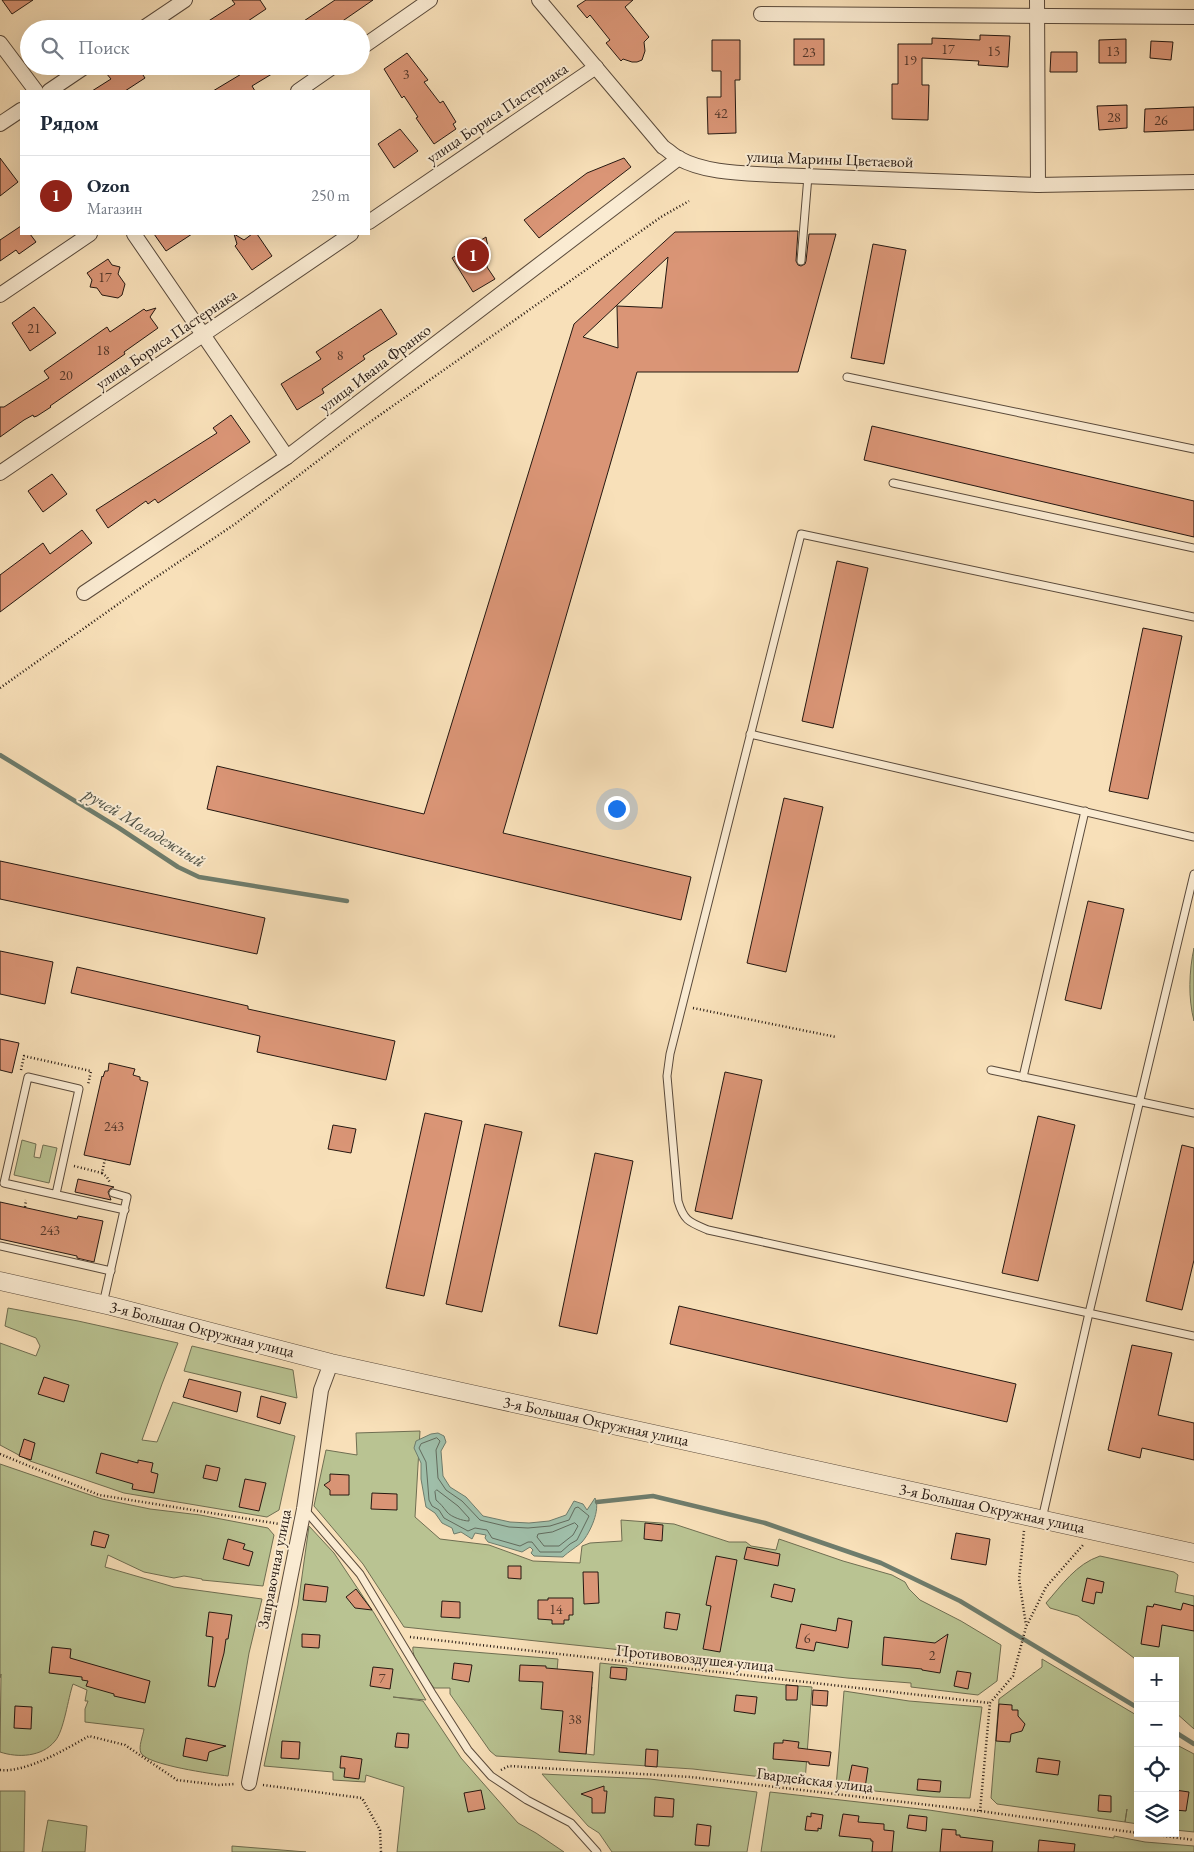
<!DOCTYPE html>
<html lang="ru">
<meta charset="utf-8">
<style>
body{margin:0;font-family:"EB Garamond",serif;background:#f2f2f3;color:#1f2937}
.controls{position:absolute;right:15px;bottom:15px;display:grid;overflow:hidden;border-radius:0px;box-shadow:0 5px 20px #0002}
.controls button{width:45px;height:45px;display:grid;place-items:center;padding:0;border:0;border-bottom:1px solid #e0e1e3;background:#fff;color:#1f2937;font:25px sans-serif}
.you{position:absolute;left:616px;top:808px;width:18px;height:18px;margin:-12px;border:4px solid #fff;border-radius:50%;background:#1a73e8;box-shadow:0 0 0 8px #1a73e833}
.badge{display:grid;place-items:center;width:32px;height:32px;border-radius:50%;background:#8f2418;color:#fff;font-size:16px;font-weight:700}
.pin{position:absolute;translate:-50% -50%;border:2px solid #fff;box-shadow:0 1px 5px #0006}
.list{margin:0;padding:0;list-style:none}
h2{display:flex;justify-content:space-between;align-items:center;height:65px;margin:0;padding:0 20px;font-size:21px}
h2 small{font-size:16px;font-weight:400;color:#747a83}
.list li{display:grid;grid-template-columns:32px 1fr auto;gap:15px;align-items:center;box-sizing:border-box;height:80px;padding:0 20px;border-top:1px solid #e0e1e3}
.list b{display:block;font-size:19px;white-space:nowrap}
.list p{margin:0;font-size:16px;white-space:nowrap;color:#747a83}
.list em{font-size:16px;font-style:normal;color:#747a83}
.icon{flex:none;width:28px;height:28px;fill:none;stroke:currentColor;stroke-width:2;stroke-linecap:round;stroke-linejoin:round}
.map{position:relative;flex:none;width:1194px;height:1852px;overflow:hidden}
.search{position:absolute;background:#fff;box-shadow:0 5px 20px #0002;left:20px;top:20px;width:350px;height:55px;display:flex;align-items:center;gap:12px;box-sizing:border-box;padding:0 18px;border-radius:28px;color:#747a83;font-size:19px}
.panel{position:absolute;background:#fff;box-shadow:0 5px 20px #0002;left:20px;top:90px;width:350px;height:145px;border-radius:0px}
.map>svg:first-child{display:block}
.green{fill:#b9c392;stroke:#6f6e52}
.water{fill:#9fbea9;stroke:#6e7c6c}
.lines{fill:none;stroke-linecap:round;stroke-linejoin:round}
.shore{stroke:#626b5d;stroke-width:1}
.stream{stroke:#6e7c6c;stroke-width:4.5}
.building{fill:#da9576;stroke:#251811;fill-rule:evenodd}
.service-casing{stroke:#5a4a3b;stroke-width:9}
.minor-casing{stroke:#5a4a3b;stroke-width:16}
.tertiary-casing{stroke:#5a4a3b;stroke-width:19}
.path{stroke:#251811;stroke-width:2.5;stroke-dasharray:1 2.5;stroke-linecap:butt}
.service{stroke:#faebd2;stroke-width:7}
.minor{stroke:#faebd2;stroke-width:14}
.tertiary{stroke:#faebd2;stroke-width:18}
.labels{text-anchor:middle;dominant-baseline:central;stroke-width:4;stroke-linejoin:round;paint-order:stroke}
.number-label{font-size:14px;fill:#52372a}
.street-label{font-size:16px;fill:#251811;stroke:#faebd2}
.water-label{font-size:18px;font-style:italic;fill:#505246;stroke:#faebd2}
</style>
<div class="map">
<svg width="1194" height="1852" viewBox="0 0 1194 1852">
<rect width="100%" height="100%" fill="#f8e0b9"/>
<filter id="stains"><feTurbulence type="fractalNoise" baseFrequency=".004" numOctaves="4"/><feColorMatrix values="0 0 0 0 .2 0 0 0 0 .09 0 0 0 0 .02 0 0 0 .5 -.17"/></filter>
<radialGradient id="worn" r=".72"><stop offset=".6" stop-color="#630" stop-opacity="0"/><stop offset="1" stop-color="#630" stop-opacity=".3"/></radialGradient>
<!-- green -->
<g class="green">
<path d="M1194,948V1021C1188,998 1189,971 1194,948Z"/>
<polygon points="22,1140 36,1144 34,1157 40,1158 43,1145 57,1148 49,1183 14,1175"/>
<polygon points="8,1308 78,1321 178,1343 162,1384 142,1440 157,1442 173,1402 295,1436 279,1510 267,1517 124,1493 30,1461 0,1445 0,1343 36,1356 40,1346 36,1338 5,1326"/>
<polygon points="192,1346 293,1370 297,1398 184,1371"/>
<polygon points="420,1431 415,1517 440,1539 489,1545 533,1561 580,1563 582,1546 590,1543 622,1541 621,1520 674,1524 729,1542 746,1542 751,1546 776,1550 779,1539 843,1561 892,1575 905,1582 909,1589 920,1600 961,1621 1001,1645 997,1681 978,1695 911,1687 911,1683 847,1678 675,1658 650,1653 404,1627 363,1564 314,1506 326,1450 357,1455 356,1433"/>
<path d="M0,1464L102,1499L150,1509L200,1515L268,1528L274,1535L263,1586L202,1580V1579L184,1576L174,1578L144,1572L108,1555L105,1567L174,1587L262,1599L249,1653L228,1776C213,1774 147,1765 141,1753C138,1747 143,1736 144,1729L85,1722V1709L88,1701H85L87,1690L73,1684C68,1698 64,1731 55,1741C42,1757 18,1758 0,1752L1,1674L0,1678Z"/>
<polygon points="309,1526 334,1553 374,1613 426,1700 393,1697 423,1701 461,1758 518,1823 536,1833 564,1852 397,1852 404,1787 366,1775 365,1782 333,1780 333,1772 264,1766 298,1605"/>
<path d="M1100,1556L1174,1572L1178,1575L1175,1592L1194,1596V1729L1175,1712V1661H1138V1665L1134,1658L1078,1616L1050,1608L1046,1603C1062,1585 1076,1564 1100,1556Z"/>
<path d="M413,1647L558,1659L556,1684L592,1687L586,1754L594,1755L600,1663C671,1670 741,1682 812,1687L805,1782L693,1769L496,1756L490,1751L450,1694V1688H434C427,1678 411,1658 413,1647Z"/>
<polygon points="1042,1659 1138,1716 1138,1824 1125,1822 1127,1809 1125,1822 997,1804 991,1798 999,1699 1042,1667"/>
<polygon points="844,1691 909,1701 982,1707 970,1798 933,1797 836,1787"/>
<polygon points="1175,1744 1194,1754 1194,1832 1175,1830"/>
<polygon points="542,1774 650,1779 757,1792 747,1852 612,1852 599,1833 588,1826"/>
<polygon points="0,1791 25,1791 24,1852 0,1852"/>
<polygon points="770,1792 929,1810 1114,1838 1114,1836 1145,1842 1194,1846 1194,1852 761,1852"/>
<polygon points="48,1820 87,1826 85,1852 42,1852"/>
<polygon points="232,1846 306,1852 232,1852"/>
</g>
<!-- water -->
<path class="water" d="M438,1433L444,1436L446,1442L441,1451L443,1476L450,1487L466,1497L483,1516L510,1522L529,1523L549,1521L566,1515L574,1501L583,1504L587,1510L595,1498C601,1509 590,1533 582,1542C578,1546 568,1552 563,1557L534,1556L531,1553L533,1550L530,1547L522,1552L488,1542L485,1538L486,1535L475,1533L472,1539L461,1532L454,1534L452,1528L442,1523L435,1513L426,1507L421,1479V1463L414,1448L416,1441L431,1434Z"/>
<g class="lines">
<!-- shore -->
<g class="shore">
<polygon points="437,1438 440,1441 436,1450 438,1478 446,1490 462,1501 480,1520 509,1527 528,1528 550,1526 569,1520 575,1508 578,1507 589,1516 577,1540 570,1544 561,1552 540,1552 532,1542 528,1542 520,1546 492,1538 487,1530 475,1528 468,1531 444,1518 439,1510 432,1506 429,1500 426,1462 419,1448 421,1444"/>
<path d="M437,1490L458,1506L469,1518V1521C463,1521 451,1517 447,1512C443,1507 441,1504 436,1500L435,1492Z"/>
<polygon points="575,1523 578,1526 573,1535 559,1546 544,1546 537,1537 538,1534 552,1532"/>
</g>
<!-- stream -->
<g class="stream">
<polyline points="0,755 119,828 178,867 199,877 347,901"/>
<polyline points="597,1502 653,1496 765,1523 881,1563 960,1601 1138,1708"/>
<polyline points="1175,1732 1194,1744"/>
</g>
</g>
<!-- building -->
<g class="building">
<polygon points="2,0 33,0 12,14"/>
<polygon points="232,0 260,0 266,9 236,29 196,29 235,4"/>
<polygon points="335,0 373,0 331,29 292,29"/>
<polygon points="586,0 633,0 625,7 649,37 644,42 645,51 642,60 637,62 632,62 623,59 621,61 606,43 610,40 590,15 587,18 577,6"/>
<polygon points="980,35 1010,36 1008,67 978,65 979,61 922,58 922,85 929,85 928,120 892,119 892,84 898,84 898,44 932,44 932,38 980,40"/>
<rect x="794" y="39" width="30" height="26"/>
<polygon points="1126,39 1126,63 1099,63 1099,40"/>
<polygon points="712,40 740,40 740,80 735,80 736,133 708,134 707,97 721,97 721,71 712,71"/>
<polygon points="1151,41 1173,42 1171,60 1150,58"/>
<polygon points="1051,52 1077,52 1077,72 1050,72"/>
<polygon points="407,53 428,80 424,82 440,103 443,101 456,122 453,124 456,129 434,144 416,118 418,117 404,96 402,98 384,69"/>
<polygon points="116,66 137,66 145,78 125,91 92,91 111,79 106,73"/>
<polygon points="248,66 285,66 252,86 255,91 213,91 243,73 242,70"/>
<polygon points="1127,105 1127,128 1099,130 1097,106"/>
<polygon points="1194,107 1194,130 1144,132 1145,109"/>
<polygon points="400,129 418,151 394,168 378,144"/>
<polygon points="0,158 18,182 0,196"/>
<polygon points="624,158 631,167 539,238 524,220 587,173"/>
<polygon points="21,226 21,234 30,234 36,242 19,254 16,250 0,261 0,240"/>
<path d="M798,231L796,261L798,265L801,266L805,264L806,261L809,234H836L798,372H637L503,833L691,877L681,920L207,809L217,766L424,814L574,324L675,232ZM668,257L662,308L617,306L618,348L583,337Z"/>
<polygon points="154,234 192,234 166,251"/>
<polygon points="234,234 244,240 252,234 257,234 272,256 252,270 235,246 237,244"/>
<polygon points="486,237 489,252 487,267 495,279 473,292 452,258"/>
<polygon points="873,244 906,250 884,364 851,358"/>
<polygon points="108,259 112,265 120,267 118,274 125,284 122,295 118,298 102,295 97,288 90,287 92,280 87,273"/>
<polygon points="34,307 56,333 30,351 12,323"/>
<polygon points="156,308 150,317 158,328 124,352 125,354 50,406 51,407 37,416 34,417 33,415 24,420 0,437 0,407 4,407 49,378 44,371 107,327 110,332 144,309 146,311"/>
<polygon points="381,309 397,334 363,356 365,359 322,389 324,393 297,410 281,384 321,359 316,352"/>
<polygon points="231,415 250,442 158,503 155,499 148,504 146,501 108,528 96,510 217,433 213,428"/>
<polygon points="872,426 1194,501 1194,537 864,460"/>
<polygon points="52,474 67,494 43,512 28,491"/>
<polygon points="82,530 92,543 0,612 0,575 43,543 50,554"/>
<polygon points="837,561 868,568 833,728 802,721"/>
<polygon points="1143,628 1182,636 1148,799 1109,791"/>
<polygon points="784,798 823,807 786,972 747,963"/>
<polygon points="0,861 265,918 257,954 0,899"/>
<polygon points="1088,901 1124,909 1101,1009 1065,1000"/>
<polygon points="0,951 53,962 45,1004 0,994"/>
<polygon points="77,967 248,1006 248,1009 395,1041 386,1080 257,1052 260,1036 71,993"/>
<polygon points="0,1039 19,1043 12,1073 0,1070"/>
<polygon points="109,1063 135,1069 133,1075 140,1077 140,1080 148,1082 130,1165 84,1155 102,1076 103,1077 105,1071 108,1071"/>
<polygon points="725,1072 762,1080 732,1219 695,1211"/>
<polygon points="425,1113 462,1121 424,1296 386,1288"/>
<polygon points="1038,1116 1075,1125 1038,1281 1002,1273"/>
<polygon points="485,1124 522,1132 482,1312 446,1304"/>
<polygon points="333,1125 356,1129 351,1153 328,1149"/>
<polygon points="1182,1145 1194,1148 1194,1260 1182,1310 1146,1301"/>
<polygon points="595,1153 633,1161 597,1334 559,1326"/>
<polygon points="78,1179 114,1187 110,1189 108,1192 111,1200 75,1192"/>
<polygon points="0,1202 77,1219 78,1216 103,1221 94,1262 77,1258 77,1256 0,1239"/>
<polygon points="679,1306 1016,1384 1007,1422 670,1344"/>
<polygon points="1132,1345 1172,1353 1158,1415 1194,1423 1194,1460 1142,1448 1140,1458 1108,1450"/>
<polygon points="44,1377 69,1385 64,1402 38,1394"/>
<polygon points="189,1379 241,1392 237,1412 183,1397"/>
<polygon points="261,1396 286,1403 280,1424 257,1417"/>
<polygon points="24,1439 35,1443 31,1460 19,1456"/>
<polygon points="101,1453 138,1463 138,1460 153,1463 151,1472 158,1474 154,1493 132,1489 133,1484 96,1473"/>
<polygon points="206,1465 220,1468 217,1481 203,1478"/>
<polygon points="330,1474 349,1475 349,1495 330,1495 330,1490 324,1485 330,1481"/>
<polygon points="245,1479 266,1483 259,1511 239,1507"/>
<polygon points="372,1493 397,1494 397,1510 371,1509"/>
<polygon points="645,1523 663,1525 662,1541 644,1539"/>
<polygon points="94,1531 109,1535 105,1548 91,1545"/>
<polygon points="956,1533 990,1539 986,1565 951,1559"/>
<polygon points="228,1539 245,1544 243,1549 253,1552 249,1566 223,1559"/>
<polygon points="747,1547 780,1554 778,1566 744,1559"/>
<polygon points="716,1556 737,1560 720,1652 703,1649 711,1606 706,1605"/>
<polygon points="508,1566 521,1566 521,1579 508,1578"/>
<polygon points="583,1572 598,1572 599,1603 584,1604"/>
<polygon points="1087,1578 1104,1582 1102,1593 1096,1592 1094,1604 1082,1601"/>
<polygon points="305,1584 328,1587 326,1602 303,1600"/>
<polygon points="774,1584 795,1589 792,1602 771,1597"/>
<polygon points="356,1589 372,1610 355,1608 346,1597"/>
<polygon points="548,1598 573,1598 573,1615 569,1615 569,1620 564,1620 564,1624 552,1624 552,1620 538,1619 538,1600 548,1600"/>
<polygon points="442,1601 460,1602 460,1618 441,1617"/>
<polygon points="1183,1603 1194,1606 1194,1631 1162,1625 1159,1647 1141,1644 1147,1606 1153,1607 1154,1604 1181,1610"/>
<polygon points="209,1612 232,1615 228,1639 226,1639 224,1653 215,1687 208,1686 213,1637 206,1636"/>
<polygon points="666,1612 680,1614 677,1630 664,1628"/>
<polygon points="838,1618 852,1621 848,1648 816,1642 814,1651 796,1648 801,1624 836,1631"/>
<polygon points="302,1634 320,1635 319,1648 302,1647"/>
<polygon points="948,1634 940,1673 922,1670 922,1669 882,1665 884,1637 935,1643"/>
<polygon points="52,1647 71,1649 70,1658 150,1681 145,1703 114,1696 114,1694 86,1686 88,1681 82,1680 82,1677 49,1673"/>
<polygon points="454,1663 472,1665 469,1682 452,1679"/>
<polygon points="520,1665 546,1666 546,1668 593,1672 586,1754 559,1752 563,1711 541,1709 543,1682 519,1681"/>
<polygon points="373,1667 393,1669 390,1689 370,1686"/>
<polygon points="611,1667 627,1668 626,1680 610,1678"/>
<polygon points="957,1671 971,1673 968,1689 954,1686"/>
<polygon points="786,1685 798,1686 797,1700 786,1700"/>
<polygon points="813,1690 828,1691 827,1706 812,1705"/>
<polygon points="736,1695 757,1697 755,1714 734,1711"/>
<polygon points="999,1704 1012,1705 1012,1710 1018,1710 1018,1716 1025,1724 1022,1731 1011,1734 1010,1742 996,1741"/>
<polygon points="15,1706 32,1707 31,1729 14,1728"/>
<polygon points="397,1733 409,1734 408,1748 395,1747"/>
<polygon points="186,1738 226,1746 209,1752 207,1761 183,1756"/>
<polygon points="783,1740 799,1742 798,1748 831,1752 829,1766 809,1764 809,1762 773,1759 774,1743 783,1743"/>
<polygon points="282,1741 300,1742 299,1759 281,1758"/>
<polygon points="646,1749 658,1750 657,1767 645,1766"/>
<polygon points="341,1756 362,1759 359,1779 344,1777 345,1768 340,1768"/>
<polygon points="1038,1758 1060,1761 1058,1775 1036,1772"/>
<polygon points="852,1765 868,1768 865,1788 848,1785"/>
<polygon points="918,1779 941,1781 940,1792 917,1790"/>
<polygon points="604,1786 604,1791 607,1791 605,1813 592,1813 592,1798 581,1794"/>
<polygon points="481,1790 485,1809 468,1812 464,1793"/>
<polygon points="1175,1790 1189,1792 1186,1811 1175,1810"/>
<polygon points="1099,1795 1111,1796 1111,1812 1098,1811"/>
<polygon points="655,1797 674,1799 673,1817 654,1816"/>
<polygon points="811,1813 823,1815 821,1829 818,1828 818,1831 805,1830 807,1816 811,1817"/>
<polygon points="843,1814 859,1816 858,1822 884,1824 884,1830 894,1831 892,1852 872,1852 873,1841 871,1841 871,1839 839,1836"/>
<polygon points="909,1815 927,1817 926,1831 907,1828"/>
<polygon points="697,1824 711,1826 709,1846 695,1845"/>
<polygon points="942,1829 956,1830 956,1835 960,1835 960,1837 993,1841 992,1852 940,1852"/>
<polygon points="1039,1840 1075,1844 1074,1852 1038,1852"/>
</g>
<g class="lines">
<!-- service casing -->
<g class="service-casing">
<g id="service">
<polyline points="801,261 808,176"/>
<polyline points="847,377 1194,449"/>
<polyline points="893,483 1194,548"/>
<path d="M1194,617L801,534L670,1054L667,1076L678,1201C684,1221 689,1222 708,1230L1194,1336"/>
<polyline points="750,734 1194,837"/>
<polyline points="991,1070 1194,1113"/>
<polyline points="1023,1077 1085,811"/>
<polyline points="56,1194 79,1089 28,1077 4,1183 125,1210"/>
<polyline points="0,1246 111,1271"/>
<polyline points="103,1304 127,1197 113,1193"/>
<polyline points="305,1510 360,1574 433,1695 468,1750 491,1776 527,1800 571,1823 597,1852"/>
<polyline points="1042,1519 1089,1313 1194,874"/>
</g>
</g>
<!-- minor casing -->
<g class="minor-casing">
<g id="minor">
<path d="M539,0L663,147C668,150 673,155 678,158C707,174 745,173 777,175L1038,185L1194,182"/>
<polyline points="1037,0 1038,185"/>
<polyline points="761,14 1194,17"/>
<polyline points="142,29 185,0"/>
<polyline points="0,43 36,91"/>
<polyline points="361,48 430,0"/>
<polyline points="49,91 86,66"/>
<polyline points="298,91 334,66"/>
<polyline points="0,124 21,110"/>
<polyline points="369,222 596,67"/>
<polyline points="134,234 287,457"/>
<polyline points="0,295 90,234"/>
<polyline points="0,473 351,234"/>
<polyline points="84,593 287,457 679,158"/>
<polyline points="249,1783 304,1509 321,1390 331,1363"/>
</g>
</g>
<!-- tertiary casing -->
<g class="tertiary-casing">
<polyline id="tertiary" points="0,1281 111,1306 331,1363 1194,1553"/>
</g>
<!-- path -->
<g class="path">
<polyline points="0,688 152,580 235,524 353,434 661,217 689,201"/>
<polyline points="693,1008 836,1037"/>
<polyline points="21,1070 24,1056 91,1071 88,1085"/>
<polyline points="74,1166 102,1173 105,1159"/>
<polyline points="102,1173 107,1177 110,1183"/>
<polyline points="25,1207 26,1200"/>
<polyline points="0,1454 99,1495 286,1525"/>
<polyline points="1024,1531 1019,1579 1026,1625"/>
<polyline points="410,1637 990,1703"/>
<path d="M0,1770C26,1773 66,1749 89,1736L125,1745L177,1780L219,1785L235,1784"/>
<polyline points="501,1770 509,1766 691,1777 980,1811 1138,1833"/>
<polyline points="263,1785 362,1798 380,1830 381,1852"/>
<polyline points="980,1811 990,1703 1013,1676 1026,1627 1046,1587 1083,1545"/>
<polyline points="1142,1833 1194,1840"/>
</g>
<!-- service -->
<use href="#service" class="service"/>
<!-- minor -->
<use href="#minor" class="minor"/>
<!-- tertiary -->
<use href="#tertiary" class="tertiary"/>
</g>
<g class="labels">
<!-- number labels -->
<g class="number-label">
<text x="948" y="49">17</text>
<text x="994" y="51">15</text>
<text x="1113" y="51">13</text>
<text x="809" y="52">23</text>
<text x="910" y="60">19</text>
<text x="406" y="74">3</text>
<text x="721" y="113">42</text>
<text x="1114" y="117">28</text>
<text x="1161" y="120">26</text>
<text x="105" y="277">17</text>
<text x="34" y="328">21</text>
<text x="103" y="350">18</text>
<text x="340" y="355">8</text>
<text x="66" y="375">20</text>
<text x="114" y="1126">243</text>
<text x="50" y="1230">243</text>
<text x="556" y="1609">14</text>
<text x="807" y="1638">6</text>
<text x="932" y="1655">2</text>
<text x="382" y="1678">7</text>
<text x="575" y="1719">38</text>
</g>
<!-- street labels -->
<g class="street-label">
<text transform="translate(497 113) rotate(-34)">улица Бориса Пастернака</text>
<text transform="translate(830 159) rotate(2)">улица Марины Цветаевой</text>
<text transform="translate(166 339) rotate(-34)">улица Бориса Пастернака</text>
<text transform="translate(375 368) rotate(-37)">улица Ивана Франко</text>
<text transform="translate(202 1329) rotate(14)">3-я Большая Окружная улица</text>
<text transform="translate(596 1421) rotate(12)">3-я Большая Окружная улица</text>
<text transform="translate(992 1508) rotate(12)">3-я Большая Окружная улица</text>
<text transform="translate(274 1569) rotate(-79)">Заправочная улица</text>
<text transform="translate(695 1658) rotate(6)">Противовоздушея улица</text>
<text transform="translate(815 1780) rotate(7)">Гвардейская улица</text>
</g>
<!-- water labels -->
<g class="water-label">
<text transform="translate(145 827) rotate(31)">ручей Молодежный</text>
</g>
</g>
<rect width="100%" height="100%" filter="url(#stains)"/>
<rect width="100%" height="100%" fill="url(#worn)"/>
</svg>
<div class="controls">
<button>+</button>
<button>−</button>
<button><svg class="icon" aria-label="locate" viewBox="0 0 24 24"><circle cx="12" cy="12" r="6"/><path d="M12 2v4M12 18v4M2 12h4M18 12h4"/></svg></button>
<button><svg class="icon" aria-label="layers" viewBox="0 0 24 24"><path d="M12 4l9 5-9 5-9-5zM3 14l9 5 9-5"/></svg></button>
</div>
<div class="you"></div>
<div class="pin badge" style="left:473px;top:255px">1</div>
<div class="search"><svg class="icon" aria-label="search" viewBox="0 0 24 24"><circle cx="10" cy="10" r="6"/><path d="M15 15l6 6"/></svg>Поиск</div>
<section class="panel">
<h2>Рядом<small></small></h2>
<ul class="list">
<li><span class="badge">1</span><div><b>Ozon</b><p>Магазин</p></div><em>250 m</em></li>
</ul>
</section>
</div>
